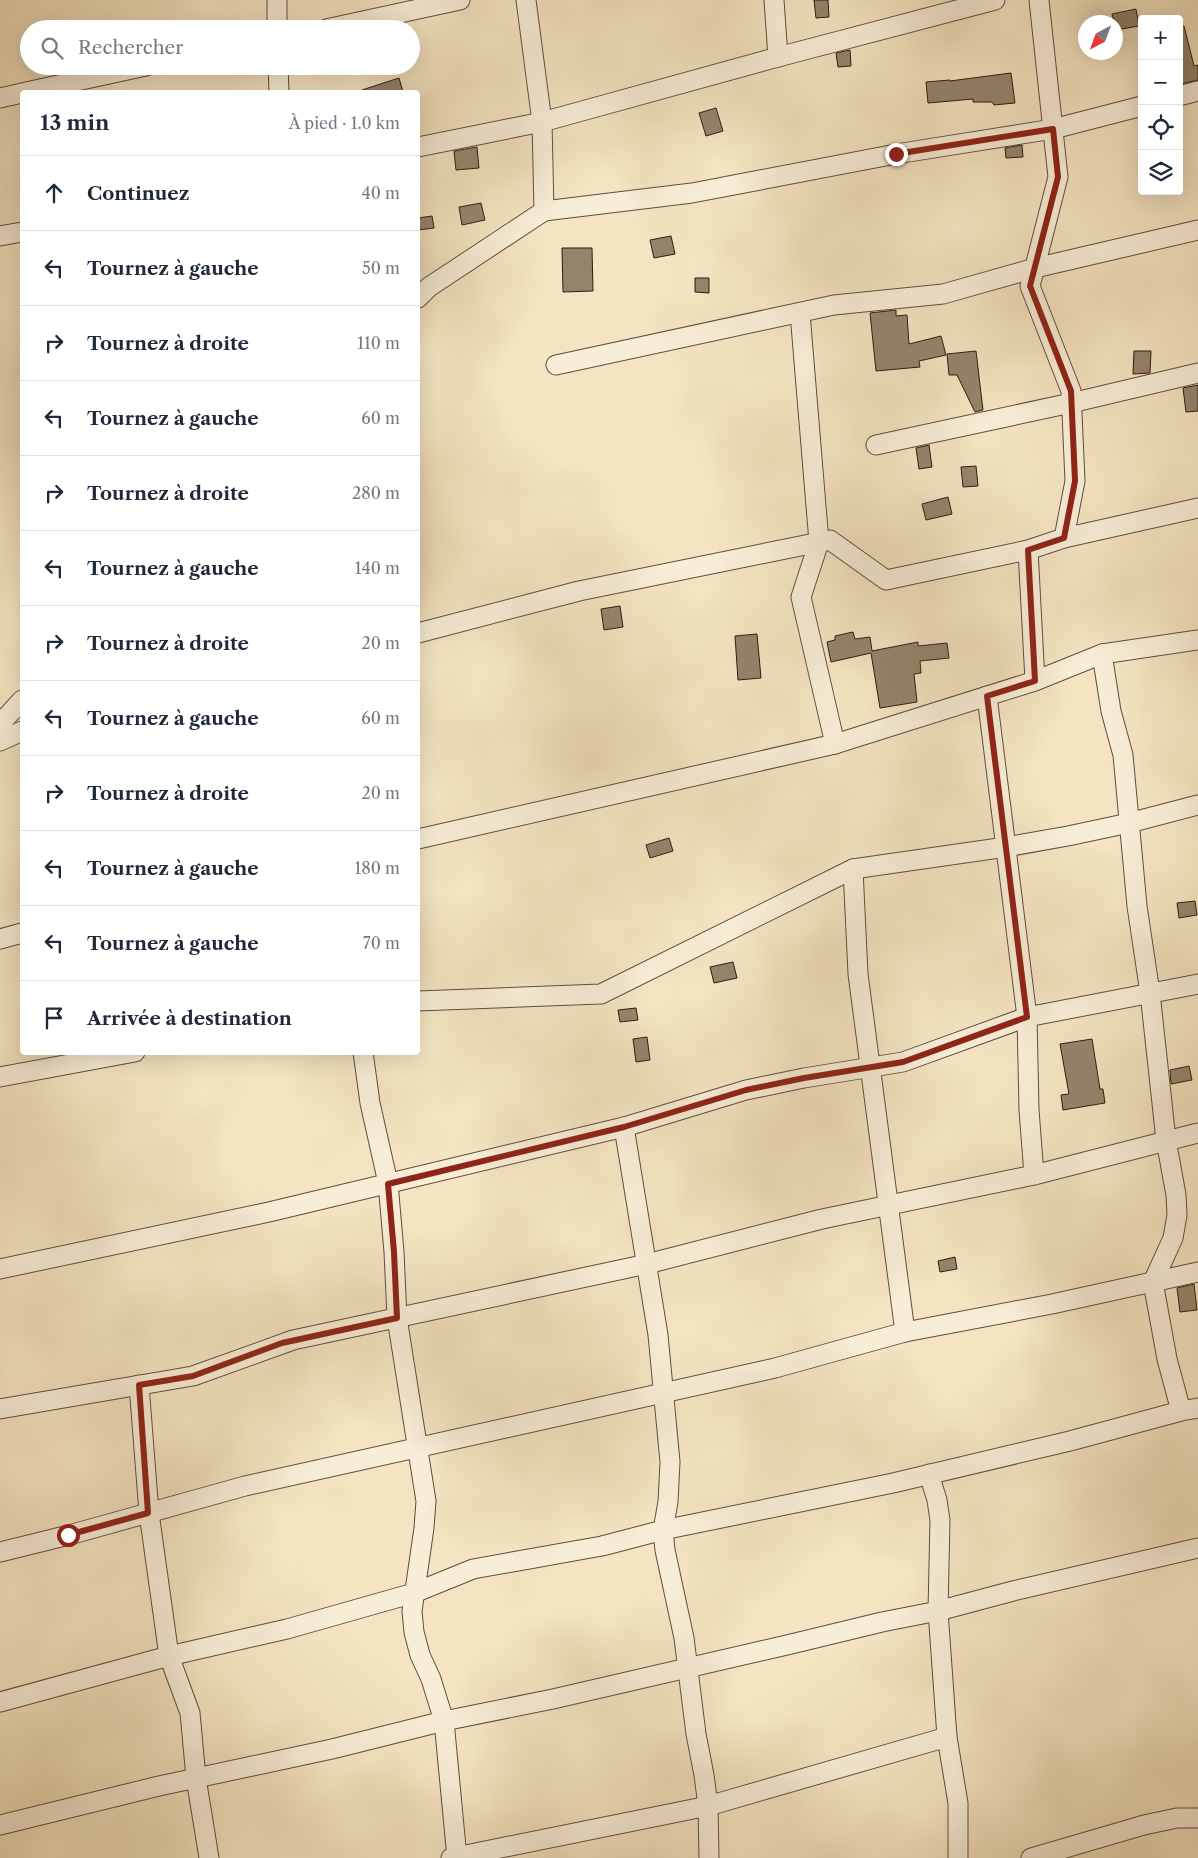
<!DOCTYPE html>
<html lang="fr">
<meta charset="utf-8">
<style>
body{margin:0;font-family:"Libre Caslon Text",serif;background:#f2f2f3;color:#1f2937}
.controls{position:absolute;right:15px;top:15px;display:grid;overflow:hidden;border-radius:5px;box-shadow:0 5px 20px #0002}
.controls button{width:45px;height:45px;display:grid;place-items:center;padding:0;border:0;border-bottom:1px solid #e0e1e3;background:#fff;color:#1f2937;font:25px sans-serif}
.compass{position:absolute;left:1078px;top:15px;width:45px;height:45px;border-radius:50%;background:#fff;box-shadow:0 5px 20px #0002;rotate:221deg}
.stop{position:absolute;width:15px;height:15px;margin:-11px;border:4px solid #8f2418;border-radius:50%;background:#fff}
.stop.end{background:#8f2418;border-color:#fff;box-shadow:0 1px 5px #0008}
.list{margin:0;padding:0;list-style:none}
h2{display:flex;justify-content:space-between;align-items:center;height:65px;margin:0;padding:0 20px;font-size:21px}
h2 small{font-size:16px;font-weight:400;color:#747a83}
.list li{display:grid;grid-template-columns:32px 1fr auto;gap:15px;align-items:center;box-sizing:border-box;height:75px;padding:0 20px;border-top:1px solid #e0e1e3}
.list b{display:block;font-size:19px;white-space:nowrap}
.list em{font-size:16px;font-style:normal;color:#747a83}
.icon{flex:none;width:28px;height:28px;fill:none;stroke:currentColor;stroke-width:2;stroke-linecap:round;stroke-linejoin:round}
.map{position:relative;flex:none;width:1198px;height:1858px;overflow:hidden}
.search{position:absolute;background:#fff;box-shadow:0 5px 20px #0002;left:20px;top:20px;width:400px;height:55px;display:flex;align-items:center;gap:12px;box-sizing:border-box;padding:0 18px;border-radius:28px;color:#747a83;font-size:19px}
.panel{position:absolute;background:#fff;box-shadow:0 5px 20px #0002;left:20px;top:90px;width:400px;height:965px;border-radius:5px}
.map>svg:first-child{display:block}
.building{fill:#95846c;stroke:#2f1b10}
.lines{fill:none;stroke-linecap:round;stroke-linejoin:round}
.street-casing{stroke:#604d3c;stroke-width:21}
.street{stroke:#f8edd7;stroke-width:19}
.route{stroke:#8f2418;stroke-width:6}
</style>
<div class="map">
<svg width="1198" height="1858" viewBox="0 0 1198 1858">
<rect width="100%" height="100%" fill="#f4e4c1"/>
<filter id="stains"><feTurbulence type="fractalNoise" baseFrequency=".004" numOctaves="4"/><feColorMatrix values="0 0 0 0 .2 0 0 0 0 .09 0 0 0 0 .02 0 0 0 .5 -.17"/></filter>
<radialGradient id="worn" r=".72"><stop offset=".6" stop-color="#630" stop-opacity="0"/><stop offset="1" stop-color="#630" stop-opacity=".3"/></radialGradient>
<!-- building -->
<g class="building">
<polygon points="814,0 828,0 829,17 816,18"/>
<polygon points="1136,9 1139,26 1116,30 1116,22 1114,22 1112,14"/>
<polygon points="1184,26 1194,66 1198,65 1198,80 1181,84 1179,75 1179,27"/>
<polygon points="850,50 851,66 838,67 836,53"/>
<polygon points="1011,73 1015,103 994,105 992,102 973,102 973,99 928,103 926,82 950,80 950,81"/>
<polygon points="399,78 403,92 362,92 362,90"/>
<polygon points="716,108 723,131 706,136 699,113"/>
<polygon points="1022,145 1023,157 1006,158 1005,148"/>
<polygon points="477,147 479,168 456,170 454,151"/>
<polygon points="481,203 485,220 462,225 459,207"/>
<polygon points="432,216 434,228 418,230 418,218"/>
<polygon points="671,236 675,254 654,258 650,240"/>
<polygon points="562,248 592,248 593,291 563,292"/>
<polygon points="695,278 709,278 709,293 695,292"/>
<polygon points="896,310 896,316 907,315 909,344 941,336 946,355 919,361 920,367 876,371 870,313"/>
<polygon points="976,351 983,410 975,412 957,375 949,375 947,354"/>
<polygon points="1134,351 1151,351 1150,373 1133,374"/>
<polygon points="1198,385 1198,411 1186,412 1183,388"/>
<polygon points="929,445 932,467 919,469 916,448"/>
<polygon points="976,466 978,486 963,487 961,467"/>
<polygon points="948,497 952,514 926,520 922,504"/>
<polygon points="620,606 623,627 604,630 601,609"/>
<polygon points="853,632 855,639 870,637 872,651 918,642 918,646 947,643 949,658 920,661 921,673 914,674 917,702 880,708 871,653 831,662 827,642 835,640 835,636"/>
<polygon points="757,634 761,678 738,680 735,636"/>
<polygon points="669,838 673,851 650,858 646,845"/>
<polygon points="1195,901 1197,915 1179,918 1177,903"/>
<polygon points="733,962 737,978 714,983 710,967"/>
<polygon points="636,1008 638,1020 620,1022 618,1010"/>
<polygon points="647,1037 650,1060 636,1062 633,1039"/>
<polygon points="1092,1039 1100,1089 1103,1089 1105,1103 1063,1110 1061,1095 1069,1094 1060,1044"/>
<polygon points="1189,1066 1192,1080 1171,1084 1170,1070"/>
<polygon points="955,1257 957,1269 940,1272 938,1261"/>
<polygon points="1194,1284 1197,1310 1180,1312 1177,1288"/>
</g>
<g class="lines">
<!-- street casing -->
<g class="street-casing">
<g id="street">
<polyline points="774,0 778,57"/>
<polyline points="1039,0 1058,177 1030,286 1071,391 1075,481 1064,538"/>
<polyline points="277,29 277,0"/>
<polyline points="326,29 460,0"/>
<polyline points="278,66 279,92"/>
<polyline points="26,92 146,66"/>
<polyline points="1179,96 1198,91"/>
<polyline points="0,98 22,93"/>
<polyline points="418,147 542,122 778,57 995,0"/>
<polyline points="544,211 692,193 896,154 1053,129 1142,106"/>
<polyline points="0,236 22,232"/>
<polyline points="418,298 429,287 544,211 542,122 526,0"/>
<polyline points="800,313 819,542 801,597 835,744"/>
<polyline points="556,365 834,305 943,294 1035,268 1198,230"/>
<polyline points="876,445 1071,403 1198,373"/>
<polyline points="1028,550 1035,681"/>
<polyline points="418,633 579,591 830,540 886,580 1028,550 1064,538 1198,508"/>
<polyline points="1102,654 1111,711 1123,755 1137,906 1150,993 1166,1140 1176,1195 1177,1215 1173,1238 1153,1282 1167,1359 1181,1411"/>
<polyline points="987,696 1027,1017 1029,1110 1034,1175"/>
<polyline points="0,724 22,700"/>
<polyline points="0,741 22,731"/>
<polyline points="418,839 835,744 1035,681 1102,654 1198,640"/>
<polyline points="853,869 858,974 905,1332"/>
<polyline points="0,939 22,933"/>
<polyline points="418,1001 601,994 853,869 1006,847 1068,836 1129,823 1198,805"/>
<polyline points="363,1052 370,1103 388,1183 394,1252 397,1318 426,1501 424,1528 412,1611 414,1632 420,1655 431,1679 444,1721 457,1858"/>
<polyline points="0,1077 135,1052"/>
<polyline points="624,1127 658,1335 670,1462 668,1502 663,1530 665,1550 684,1638 696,1734 704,1775 708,1806 709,1858"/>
<polyline points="0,1269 269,1212 624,1127 746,1090 804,1078 903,1062 1027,1017 1198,984"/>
<polyline points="139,1385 149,1513 169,1656 190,1713 196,1778 209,1858"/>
<polyline points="0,1409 193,1376 293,1340 647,1264 822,1219 1034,1175 1198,1133"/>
<polyline points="929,1474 937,1500 940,1520 938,1611 947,1737 958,1803 958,1858"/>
<polyline points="0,1552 69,1535 245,1486 775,1368 905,1332 1052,1304 1198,1272"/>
<polyline points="0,1702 169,1656 287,1629 414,1593 473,1569 602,1546 663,1530 893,1483 1070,1441 1181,1411 1198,1408"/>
<polyline points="0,1825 159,1786 332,1749 444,1721 553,1699 787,1645 882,1622 938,1611 1013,1591 1198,1548"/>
<polyline points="451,1858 708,1806 947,1737"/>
<polyline points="1031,1858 1144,1825 1177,1818 1198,1818"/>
</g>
</g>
<!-- street -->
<use href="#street" class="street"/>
</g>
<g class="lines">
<!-- route -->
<polyline class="route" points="68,1535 148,1513 139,1385 193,1376 282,1343 397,1318 394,1252 388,1184 624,1127 746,1090 804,1078 903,1062 1027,1017 987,696 1035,681 1028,550 1064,538 1075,481 1071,391 1030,286 1058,177 1053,129 896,154"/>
</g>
<rect width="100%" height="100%" filter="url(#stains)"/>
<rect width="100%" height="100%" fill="url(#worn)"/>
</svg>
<div class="controls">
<button>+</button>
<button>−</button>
<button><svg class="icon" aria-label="locate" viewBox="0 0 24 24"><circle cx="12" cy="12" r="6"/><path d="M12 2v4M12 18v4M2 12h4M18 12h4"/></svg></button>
<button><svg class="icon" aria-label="layers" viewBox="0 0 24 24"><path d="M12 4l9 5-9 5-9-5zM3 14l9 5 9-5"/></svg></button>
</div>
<svg class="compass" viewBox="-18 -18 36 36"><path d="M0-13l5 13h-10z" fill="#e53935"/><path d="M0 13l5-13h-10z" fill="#747a83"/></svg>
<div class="stop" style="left:68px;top:1535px"></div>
<div class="stop end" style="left:896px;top:154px"></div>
<div class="search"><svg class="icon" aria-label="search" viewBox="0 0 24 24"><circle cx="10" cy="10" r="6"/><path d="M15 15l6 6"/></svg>Rechercher</div>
<section class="panel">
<h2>13 min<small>À pied · 1.0 km</small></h2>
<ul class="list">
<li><svg class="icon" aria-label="ahead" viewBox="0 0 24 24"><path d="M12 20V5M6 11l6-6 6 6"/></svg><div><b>Continuez</b></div><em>40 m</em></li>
<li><svg class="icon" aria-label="left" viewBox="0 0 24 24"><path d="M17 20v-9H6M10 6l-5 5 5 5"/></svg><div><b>Tournez à gauche</b></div><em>50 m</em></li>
<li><svg class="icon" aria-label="right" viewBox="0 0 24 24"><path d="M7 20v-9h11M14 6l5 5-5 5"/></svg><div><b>Tournez à droite</b></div><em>110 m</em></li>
<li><svg class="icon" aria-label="left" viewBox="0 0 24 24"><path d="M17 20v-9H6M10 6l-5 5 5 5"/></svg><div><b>Tournez à gauche</b></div><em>60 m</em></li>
<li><svg class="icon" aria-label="right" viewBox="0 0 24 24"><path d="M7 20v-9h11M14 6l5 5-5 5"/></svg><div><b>Tournez à droite</b></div><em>280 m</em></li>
<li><svg class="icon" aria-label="left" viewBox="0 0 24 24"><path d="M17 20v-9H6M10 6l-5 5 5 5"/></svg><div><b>Tournez à gauche</b></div><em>140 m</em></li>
<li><svg class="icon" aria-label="right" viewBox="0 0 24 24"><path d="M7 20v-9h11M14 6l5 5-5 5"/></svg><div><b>Tournez à droite</b></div><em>20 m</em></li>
<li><svg class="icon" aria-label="left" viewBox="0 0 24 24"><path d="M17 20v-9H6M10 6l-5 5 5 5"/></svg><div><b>Tournez à gauche</b></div><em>60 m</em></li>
<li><svg class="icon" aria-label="right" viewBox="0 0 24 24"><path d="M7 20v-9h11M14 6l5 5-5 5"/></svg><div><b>Tournez à droite</b></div><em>20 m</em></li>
<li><svg class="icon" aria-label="left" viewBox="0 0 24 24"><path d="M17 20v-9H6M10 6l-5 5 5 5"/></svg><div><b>Tournez à gauche</b></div><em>180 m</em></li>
<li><svg class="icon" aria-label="left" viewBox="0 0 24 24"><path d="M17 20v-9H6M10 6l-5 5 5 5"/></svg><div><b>Tournez à gauche</b></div><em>70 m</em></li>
<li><svg class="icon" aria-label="arrive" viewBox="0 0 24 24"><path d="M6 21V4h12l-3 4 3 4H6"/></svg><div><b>Arrivée à destination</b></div></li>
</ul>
</section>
</div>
